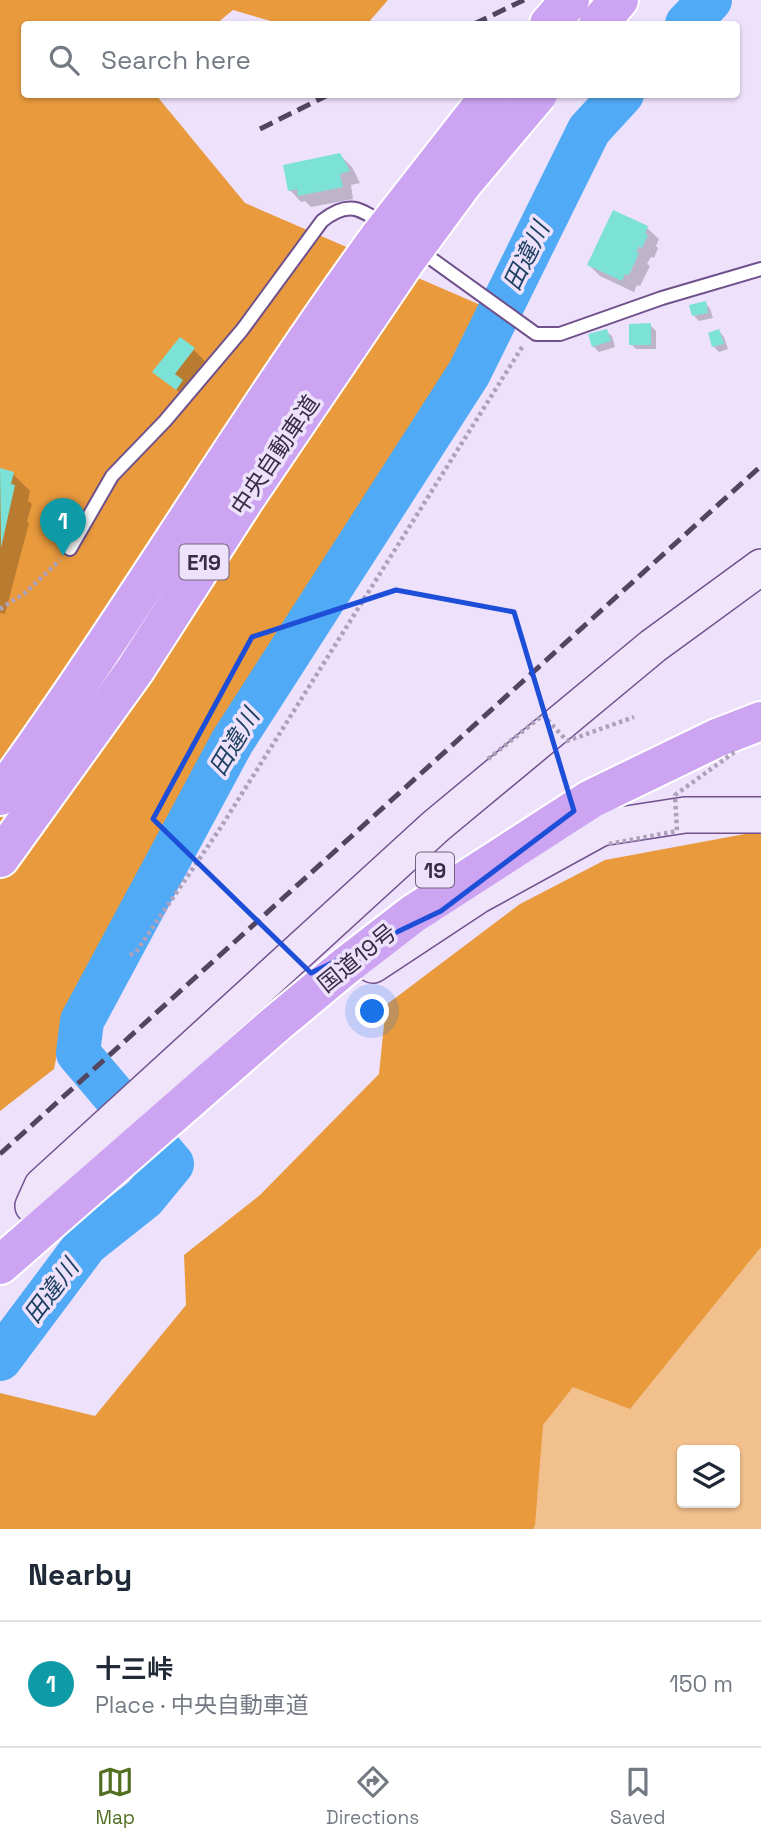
<!DOCTYPE html>
<meta charset="utf-8">
<style>
body{margin:0;font-family:"Space Grotesk","Noto Sans JP",sans-serif;background:#f6f6f7;color:#1f2937}
.controls{position:absolute;right:21px;bottom:21px;display:grid;overflow:hidden;border-radius:7px;box-shadow:0 2px 5px #0004}
.controls button{width:63px;height:63px;display:grid;place-items:center;padding:0;border:0;border-bottom:2px solid #e0e1e3;background:#fff;color:#1f2937;font:35px sans-serif}
.you{position:absolute;left:373px;top:1012px;width:24px;height:24px;margin:-18px;border:5px solid #fff;border-radius:50%;background:#1a73e8;box-shadow:0 0 0 10px #1a73e833}
.badge{display:grid;place-items:center;width:46px;height:46px;border-radius:50%;background:#526e21;color:#fff;font-size:23px;font-weight:700}
.pin{position:absolute;translate:-50% -58px;filter:drop-shadow(0 2px 4px #0008)}
.pin::after{content:'';position:absolute;top:37px;width:24px;height:21px;background:inherit;clip-path:polygon(0 0,100% 0,50% 100%)}
.list{margin:0;padding:0;list-style:none}
h2{display:flex;justify-content:space-between;align-items:center;height:91px;margin:0;padding:0 28px;font-size:30px}
h2 small{font-size:23px;font-weight:400;color:#747a83}
.list li{display:grid;grid-template-columns:46px 1fr auto;gap:21px;align-items:center;box-sizing:border-box;height:126px;padding:0 28px;border-top:2px solid #e0e1e3}
.list b{display:block;font-size:26px;white-space:nowrap}
.list p{margin:0;font-size:23px;white-space:nowrap;color:#747a83}
.list em{font-size:23px;font-style:normal;color:#747a83}
.icon{flex:none;width:38px;height:38px;fill:none;stroke:currentColor;stroke-width:2;stroke-linecap:round;stroke-linejoin:round}
.map{position:relative;flex:none;width:761px;height:1529px;overflow:hidden}
.search{position:absolute;background:#fff;box-shadow:0 2px 5px #0004;left:21px;right:21px;top:21px;height:77px;display:flex;align-items:center;gap:18px;box-sizing:border-box;padding:0 24px;border-radius:7px;color:#747a83;font-size:26px}
.sheet{height:217px;background:#fff}
nav{display:flex;justify-content:space-around;align-items:center;box-sizing:border-box;height:98px;border-top:2px solid #e0e1e3;background:#fff;font-size:19px;color:#747a83}
nav a{display:grid;justify-items:center;gap:4px}
nav .on{color:#526e21}
.map>svg:first-child{display:block}
.green{fill:#f2c08c;fill-rule:evenodd}
.forest{fill:#e89a3d}
.shadow{fill:#0003}
.lines{fill:none;stroke-linecap:round;stroke-linejoin:round}
.river{stroke:#51aaf6;stroke-width:44}
.building{fill:#7ce2d8}
.lane-casing{stroke:#70518c;stroke-width:16}
.secondary-casing{stroke:#70518c;stroke-width:38}
.highway-casing{stroke:#fff;stroke-width:42}
.path{stroke:#aea1bb;stroke-width:4.5;stroke-dasharray:3.5 3.5;stroke-linecap:butt}
.lane{stroke:#fff;stroke-width:12}
.secondary{stroke:#f0e4fb;stroke-width:35}
.highway{stroke:#cca4f2;stroke-width:38}
.rail{stroke:#52455f;stroke-width:5;stroke-dasharray:14 7;stroke-linecap:butt}
.highway-bridge-casing{stroke:#fff;stroke-width:42;stroke-linecap:butt}
.path-bridge{stroke:#aea1bb;stroke-width:4.5;stroke-dasharray:3.5 3.5;stroke-linecap:butt}
.highway-bridge{stroke:#cca4f2;stroke-width:38}
.marked{fill:none;stroke:#1d4ed8;stroke-width:5;stroke-linejoin:round}
.labels{text-anchor:middle;dominant-baseline:central;stroke-width:7;stroke-linejoin:round;paint-order:stroke}
.shield{fill:#eee1fc;stroke:#6f627d;stroke-width:2}
.shield-label{font-size:21px;font-weight:bold;fill:#392c46}
.street-label{font-size:23px;fill:#392c46;stroke:#eee1fc}
.water-label{font-size:24px;font-style:italic;fill:#1d4160;stroke:#eee1fc}
</style>
<div class="map">
<svg width="761" height="1529" viewBox="0 0 761 1529">
<rect width="100%" height="100%" fill="#eee1fc"/>
<!-- green -->
<path class="green" d="M761,1173V1529H0V1431L125,1459ZM682,1450H735V1503H682Z"/>
<!-- forest -->
<g class="forest">
<polygon points="0,0 388,0 367,24 281,24 233,10 216,24 24,24 24,94 156,95 245,203 492,310 420,429 214,740 63,1025 54,1069 0,1111"/>
<polygon points="761,831 761,1247 630,1409 573,1387 543,1425 535,1525 533,1529 0,1529 0,1393 95,1416 186,1305 184,1255 260,1195 379,1074 386,1005 520,904 605,860"/>
</g>
<!-- shadow -->
<g class="shadow">
<polygon points="340,155 352,167 360,183 351,185 353,199 311,207 305,201 301,202 290,190"/>
<polygon points="647,228 659,239 656,246 658,248 654,258 651,257 647,264 650,266 640,286 637,285 634,292 600,276 589,265"/>
<polygon points="705,303 710,308 713,318 699,321 694,316"/>
<polygon points="650,325 656,331 656,349 636,349 631,344"/>
<polygon points="606,331 612,336 615,347 599,352 593,346"/>
<polygon points="719,331 724,337 728,349 719,352 714,347"/>
<polygon points="194,350 205,361 186,385 194,393 188,400 155,371"/>
<polygon points="0,470 13,474 30,491 28,501 32,504 27,521 29,523 5,614 0,613"/>
</g>
<g class="lines">
<!-- river -->
<g class="river">
<polyline points="687,24 710,0"/>
<polyline points="0,1359 86,1244 144,1198 172,1164 78,1053 82,1021 232,742 469,373 589,130 622,94"/>
</g>
</g>
<!-- building -->
<g class="building">
<polygon points="340,153 350,171 340,174 343,187 298,196 297,189 288,191 283,165"/>
<polygon points="613,210 648,226 645,234 648,235 642,248 639,246 636,252 639,253 629,275 625,274 622,281 587,265"/>
<polygon points="706,301 708,313 692,316 689,305"/>
<polygon points="651,323 651,345 629,345 629,324"/>
<polygon points="607,329 611,341 592,347 588,334"/>
<polygon points="719,329 724,344 712,347 708,333"/>
<polygon points="180,337 195,348 175,374 183,380 176,390 152,372"/>
<polygon points="0,468 14,472 11,484 15,485 1,548"/>
</g>
<g class="lines">
<!-- lane casing -->
<g class="lane-casing">
<g id="lane">
<polyline points="419,250 536,334 560,334 662,298 761,269"/>
<path d="M70,549L112,476L165,421L242,330L322,221C348,200 360,208 384,225"/>
</g>
</g>
<!-- secondary casing -->
<g class="secondary-casing">
<g id="secondary">
<polyline points="373,965 479,895 601,828 685,815 761,815"/>
<polyline points="33,1206 42,1186 436,826 653,646 761,567"/>
</g>
</g>
<!-- highway casing -->
<g class="highway-casing">
<g id="highway">
<polyline points="549,24 570,0"/>
<polyline points="598,24 619,0"/>
<path d="M0,796C133,613 247,418 380,236"/>
<polyline points="0,858 135,670 246,497 405,262"/>
<polyline points="0,1265 277,1023 343,968 413,914 591,799 717,738 761,721"/>
</g>
</g>
<!-- path -->
<g class="path">
<polyline points="0,609 25,593 60,560"/>
<polyline points="130,955 136,952 221,827 524,344"/>
</g>
<!-- lane -->
<use href="#lane" class="lane"/>
<!-- secondary -->
<use href="#secondary" class="secondary"/>
<!-- highway -->
<use href="#highway" class="highway"/>
<!-- rail -->
<g class="rail">
<polyline points="474,24 524,0"/>
<polyline points="260,129 330,94"/>
<polyline points="0,1154 761,466"/>
</g>
<!-- highway-bridge casing -->
<g class="highway-bridge-casing">
<g id="highway-bridge">
<polyline points="380,236 491,94"/>
<polyline points="405,262 463,183 538,94"/>
</g>
</g>
<!-- path-bridge -->
<g class="path-bridge">
<polyline points="488,759 543,715 567,741 634,717"/>
<polyline points="609,844 677,831 675,795 736,751"/>
</g>
<!-- highway-bridge -->
<use href="#highway-bridge" class="highway-bridge"/>
</g>
<!-- marked area -->
<path class="marked" d="M396,590L514,612L574,811L441,911L311,973L153,819L252,637Z"/>
<g class="labels">
<!-- shield labels -->
<g class="shield">
<rect x="179.5" y="544.5" width="49" height="35" rx="5"/>
<rect x="416" y="852.5" width="38" height="35" rx="5"/>
</g>
<g class="shield-label">
<text x="204" y="562">E19</text>
<text x="435" y="870">19</text>
</g>
<!-- street labels -->
<g class="street-label">
<text transform="translate(275 455) rotate(-56)">中央自動車道</text>
<text transform="translate(357 958) rotate(-39)">国道19号</text>
</g>
<!-- water labels -->
<g class="water-label">
<text transform="translate(526 256) rotate(-64)">田違川</text>
<text transform="translate(234 742) rotate(-59)">田違川</text>
<text transform="translate(51 1291) rotate(-53)">田違川</text>
</g>
</g>
</svg>
<div class="controls">
<button><svg class="icon" aria-label="layers" viewBox="0 0 24 24"><path d="M12 4l9 5-9 5-9-5zM3 14l9 5 9-5"/></svg></button>
</div>
<div class="you"></div>
<div class="pin badge" style="left:63px;top:556px;background:#0f9aa8">1</div>
<div class="search"><svg class="icon" aria-label="search" viewBox="0 0 24 24"><circle cx="10" cy="10" r="6"/><path d="M15 15l6 6"/></svg>Search here</div>
</div>
<section class="sheet">
<h2>Nearby<small></small></h2>
<ul class="list">
<li><span class="badge" style="background:#0f9aa8">1</span><div><b>十三峠</b><p>Place · 中央自動車道</p></div><em>150 m</em></li>
</ul>
</section>
<nav>
<a class="on"><svg class="icon" aria-label="map" viewBox="0 0 24 24"><path d="M3 6l6-2 6 2 6-2v14l-6 2-6-2-6 2zM9 4v14M15 6v14"/></svg>Map</a>
<a><svg class="icon" aria-label="directions" viewBox="0 0 24 24"><path d="M12 3l9 9-9 9-9-9zM9 14v-3h6M13 9l2 2-2 2"/></svg>Directions</a>
<a><svg class="icon" aria-label="saved" viewBox="0 0 24 24"><path d="M7 4h10v16l-5-4-5 4z"/></svg>Saved</a>
</nav>
